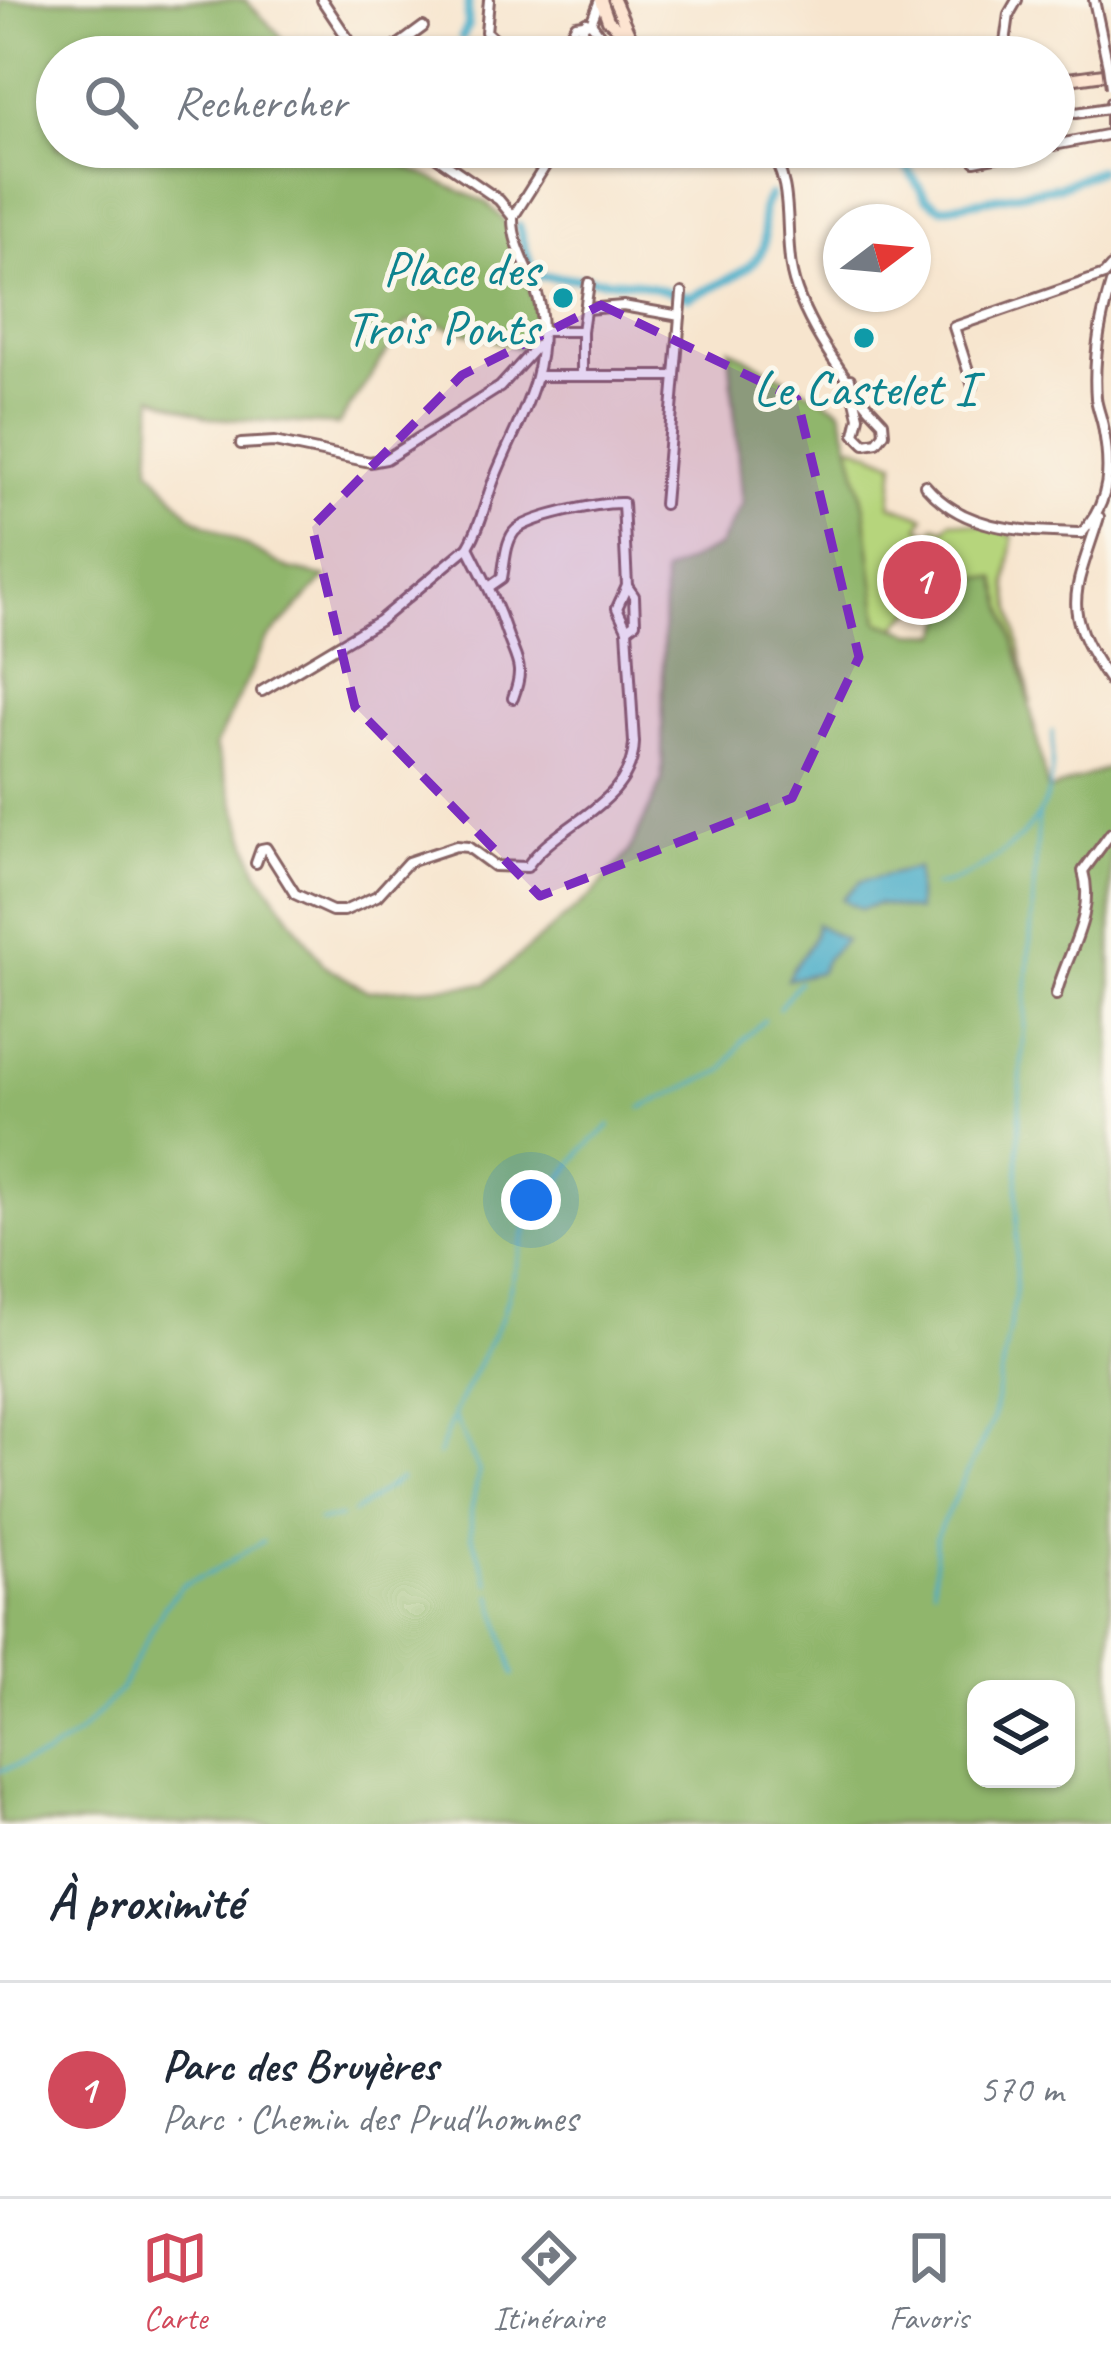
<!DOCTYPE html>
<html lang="fr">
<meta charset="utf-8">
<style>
body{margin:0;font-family:Caveat,sans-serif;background:#f2f2f3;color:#1f2937}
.controls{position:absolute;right:36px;bottom:36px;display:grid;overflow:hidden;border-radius:24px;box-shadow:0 3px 9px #0004}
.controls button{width:108px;height:108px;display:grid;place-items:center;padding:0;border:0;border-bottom:3px solid #e0e1e3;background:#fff;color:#1f2937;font:60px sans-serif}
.compass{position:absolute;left:823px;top:204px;width:108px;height:108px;border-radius:50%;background:#fff;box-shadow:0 3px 9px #0004;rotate:74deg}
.you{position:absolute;left:531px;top:1200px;width:42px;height:42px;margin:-30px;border:9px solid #fff;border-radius:50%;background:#1a73e8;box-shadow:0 0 0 18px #1a73e833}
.badge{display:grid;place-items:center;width:78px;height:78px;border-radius:50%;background:#d1495b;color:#fff;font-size:39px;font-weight:700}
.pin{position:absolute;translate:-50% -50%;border:6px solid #fff;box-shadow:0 3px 12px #0006}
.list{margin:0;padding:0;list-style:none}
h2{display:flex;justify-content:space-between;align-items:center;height:156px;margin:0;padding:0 48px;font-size:51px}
h2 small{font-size:39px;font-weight:400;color:#747a83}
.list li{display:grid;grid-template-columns:78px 1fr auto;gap:36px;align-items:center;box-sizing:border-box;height:216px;padding:0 48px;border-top:3px solid #e0e1e3}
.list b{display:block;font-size:45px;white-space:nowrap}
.list p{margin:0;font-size:39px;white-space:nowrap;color:#747a83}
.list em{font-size:39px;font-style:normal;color:#747a83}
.icon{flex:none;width:66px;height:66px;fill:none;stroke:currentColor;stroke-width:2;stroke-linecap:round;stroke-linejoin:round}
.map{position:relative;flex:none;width:1111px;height:1824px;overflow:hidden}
.search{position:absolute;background:#fff;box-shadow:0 3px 9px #0004;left:36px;right:36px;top:36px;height:132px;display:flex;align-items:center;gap:30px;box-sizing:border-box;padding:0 42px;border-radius:66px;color:#747a83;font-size:45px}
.sheet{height:372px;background:#fff}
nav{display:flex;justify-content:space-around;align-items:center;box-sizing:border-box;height:168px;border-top:3px solid #e0e1e3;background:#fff;font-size:33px;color:#747a83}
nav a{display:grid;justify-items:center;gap:6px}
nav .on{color:#d1495b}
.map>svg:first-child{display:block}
.green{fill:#b6d57c;stroke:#807a54;stroke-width:3}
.forest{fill:#90b66c;stroke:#6d6a4c;stroke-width:3;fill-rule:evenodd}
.water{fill:#47acc7;stroke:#486679;stroke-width:3}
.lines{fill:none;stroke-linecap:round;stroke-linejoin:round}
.stream{stroke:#47acc7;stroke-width:3}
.canal{stroke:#47acc7;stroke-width:9}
.street-casing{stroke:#876464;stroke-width:14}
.secondary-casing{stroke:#876464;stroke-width:16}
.street{stroke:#fff;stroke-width:8}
.secondary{stroke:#fde4d1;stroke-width:10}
.street-bridge-casing{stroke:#876464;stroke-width:14;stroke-linecap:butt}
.street-bridge{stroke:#fff;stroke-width:8}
.marked{fill:#7b2cbf;fill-opacity:0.2;stroke:#7b2cbf;stroke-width:9;stroke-dasharray:24 15;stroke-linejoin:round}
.culture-dot{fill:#0f9aa8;stroke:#fbf7ec;stroke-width:4.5}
.labels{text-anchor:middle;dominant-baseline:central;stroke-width:10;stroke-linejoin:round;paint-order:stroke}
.culture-label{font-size:51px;fill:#0d838f;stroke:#fbf7ec;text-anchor:end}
</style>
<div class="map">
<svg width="1111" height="1824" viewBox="0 0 1111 1824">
<rect width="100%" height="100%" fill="#fbf7ec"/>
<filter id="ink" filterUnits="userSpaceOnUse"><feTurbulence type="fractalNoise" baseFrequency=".00833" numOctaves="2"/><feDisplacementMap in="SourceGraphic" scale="24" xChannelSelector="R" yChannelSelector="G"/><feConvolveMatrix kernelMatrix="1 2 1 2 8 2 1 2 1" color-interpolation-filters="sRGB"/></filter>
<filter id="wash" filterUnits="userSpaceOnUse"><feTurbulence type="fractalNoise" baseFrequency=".004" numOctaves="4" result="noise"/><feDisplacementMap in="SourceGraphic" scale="48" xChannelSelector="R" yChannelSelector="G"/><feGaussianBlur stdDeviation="2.7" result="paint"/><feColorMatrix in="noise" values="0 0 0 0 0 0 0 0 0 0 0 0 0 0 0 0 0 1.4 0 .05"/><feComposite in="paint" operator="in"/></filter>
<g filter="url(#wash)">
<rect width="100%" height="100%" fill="#f7e5ce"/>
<!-- green -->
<polygon class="green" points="853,445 895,462 891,505 925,517 919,527 931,534 936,526 944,529 951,521 989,526 1013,536 1007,585 1031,701 997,709 959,595 940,591 902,620 868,662 816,463"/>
<!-- forest -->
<path class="forest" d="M0,0H245L278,33L292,57H57V147H362L487,203L508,225L538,314V327H527L522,349L420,319L406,324L338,425L209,418L153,396L150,468L191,516L289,569L326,577L266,641L215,746L257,870L324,965L368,991L486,984L592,895L629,852L662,782L664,573L719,546L742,504L729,348L841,409L865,508L879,622L912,633L940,634L958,576L996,578L1022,669L1048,791L1111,767V1824H0ZM976,1689H1066V1779H976Z"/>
<!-- water -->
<g class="water">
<polygon points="917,868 917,911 878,904 861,909 842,899 861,881"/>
<path d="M816,924L845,940L826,959L820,972L787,980C795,958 816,947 816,924Z"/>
</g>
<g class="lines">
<!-- stream -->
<g class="stream">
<path d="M934,886C974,880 1032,838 1046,799C1054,778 1052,754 1053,731"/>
<polyline points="779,1008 799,982"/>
<polyline points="641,1108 724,1070 742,1041 764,1020"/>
<polyline points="438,1455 452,1419"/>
<polyline points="353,1513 400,1479"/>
<polyline points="318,1521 341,1517"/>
<polyline points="490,1584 471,1534 471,1511 479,1471 453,1414 502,1317 527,1226 582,1151 610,1125"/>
<polyline points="934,1588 936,1536 992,1422 1015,1298 1020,1089 1039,813"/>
<polyline points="492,1595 514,1675"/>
<polyline points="0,1771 45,1756 79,1734 120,1690 164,1607 182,1585 213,1572 263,1541"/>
</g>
<!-- canal -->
<g class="canal">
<polyline points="462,37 468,26 468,0"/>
<polyline points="894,147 926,198 941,208 1061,186 1099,170"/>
<polyline points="800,164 816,147"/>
<path d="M519,226L532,271L538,276L634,282L689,297C711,288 762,269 764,242C766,223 757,213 770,196"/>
</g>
</g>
</g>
<g filter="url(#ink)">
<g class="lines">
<!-- street casing -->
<g class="street-casing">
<g id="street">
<polyline points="322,0 360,57"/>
<polyline points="489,0 486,32 514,57"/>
<polyline points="1094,0 1108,66"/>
<polyline points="591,23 606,43 610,57"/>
<polyline points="591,23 600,0"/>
<polyline points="382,57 423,27"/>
<polyline points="556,57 576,25 591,23"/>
<polyline points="568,57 586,22"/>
<polyline points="1003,57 1009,14 1017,0"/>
<polyline points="1054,101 1076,113 1108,108"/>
<polyline points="1111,102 1111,127"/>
<polyline points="1054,145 1111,134"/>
<polyline points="422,147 499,200 513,217"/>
<path d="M767,147C796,184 783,230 792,273C802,320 849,388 883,422L884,433L877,442L865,444L855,434L859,417L850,379"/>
<polyline points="975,161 1044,147"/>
<polyline points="586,309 623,306 680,316"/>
<polyline points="542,331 582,331"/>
<polyline points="582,375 582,331 589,283"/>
<polyline points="537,376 674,376"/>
<polyline points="973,386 954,327 1104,275 1111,267"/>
<polyline points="241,444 274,442 370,462 386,459 500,387 539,344"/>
<path d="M925,485C964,532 1024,531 1082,533C1111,501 1111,468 1103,426C1101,416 1097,407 1096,398C1093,360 1100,320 1111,284"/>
<polyline points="664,504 682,293"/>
<path d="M1099,517C1074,596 1059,608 1111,683"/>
<path d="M468,547C484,579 496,600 507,634C517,663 525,666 513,698"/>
<polyline points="627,586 634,596 635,623 627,629"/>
<path d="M262,691L379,621L468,547C482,524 485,501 495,477C519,417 550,376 540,306C535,276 512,249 513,217L557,147"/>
<path d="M256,863L261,849L266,848L295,894L332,911H344L377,896L408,862L456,846L468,847L494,866L527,867C555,823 632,806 634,743L627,629L617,608L627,586L623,503C602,502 526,517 514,532C505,544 505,563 502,578L489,587"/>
<path d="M1056,995C1066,954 1096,916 1083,871L1111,833"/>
</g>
</g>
<!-- secondary casing -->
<g class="secondary-casing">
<g id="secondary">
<polyline points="601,0 608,20 652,57"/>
<polyline points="614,0 631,38"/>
<polyline points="1054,81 1111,73"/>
</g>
</g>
<!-- street -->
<use href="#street" class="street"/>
<!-- secondary -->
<use href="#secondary" class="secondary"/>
<!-- street-bridge casing -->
<g class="street-bridge-casing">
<polyline id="street-bridge" points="1108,66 1111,87"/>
</g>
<!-- street-bridge -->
<use href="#street-bridge" class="street-bridge"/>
</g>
</g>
<!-- marked area -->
<path class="marked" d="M601,305L797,399L859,657L792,798L540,896L355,707L312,527L462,375Z"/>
<!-- markers -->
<g class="culture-dot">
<circle cx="563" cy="298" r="12"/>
<circle cx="864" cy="338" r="12"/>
</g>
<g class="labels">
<!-- culture labels -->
<g class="culture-label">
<text x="539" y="269">Place des<tspan x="539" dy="59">Trois Ponts</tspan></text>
<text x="864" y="388" text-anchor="middle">Le Castelet I</text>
</g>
</g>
</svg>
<div class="controls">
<button><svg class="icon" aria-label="layers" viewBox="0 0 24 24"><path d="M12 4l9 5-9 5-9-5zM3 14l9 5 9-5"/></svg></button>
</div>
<svg class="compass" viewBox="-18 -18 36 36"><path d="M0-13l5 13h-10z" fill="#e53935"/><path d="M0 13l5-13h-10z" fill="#747a83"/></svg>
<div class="you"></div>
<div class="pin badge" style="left:922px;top:580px">1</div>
<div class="search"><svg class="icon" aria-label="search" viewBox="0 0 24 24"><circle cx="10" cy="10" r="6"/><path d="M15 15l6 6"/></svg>Rechercher</div>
</div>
<section class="sheet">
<h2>À proximité<small></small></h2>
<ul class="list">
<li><span class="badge">1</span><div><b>Parc des Bruyères</b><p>Parc · Chemin des Prud'hommes</p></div><em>570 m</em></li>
</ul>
</section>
<nav>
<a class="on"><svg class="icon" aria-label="map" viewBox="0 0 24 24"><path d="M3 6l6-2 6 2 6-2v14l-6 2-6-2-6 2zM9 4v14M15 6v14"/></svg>Carte</a>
<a><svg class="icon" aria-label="directions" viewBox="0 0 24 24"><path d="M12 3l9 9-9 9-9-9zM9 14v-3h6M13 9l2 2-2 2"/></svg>Itinéraire</a>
<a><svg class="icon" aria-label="saved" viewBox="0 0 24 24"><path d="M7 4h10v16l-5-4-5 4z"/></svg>Favoris</a>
</nav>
